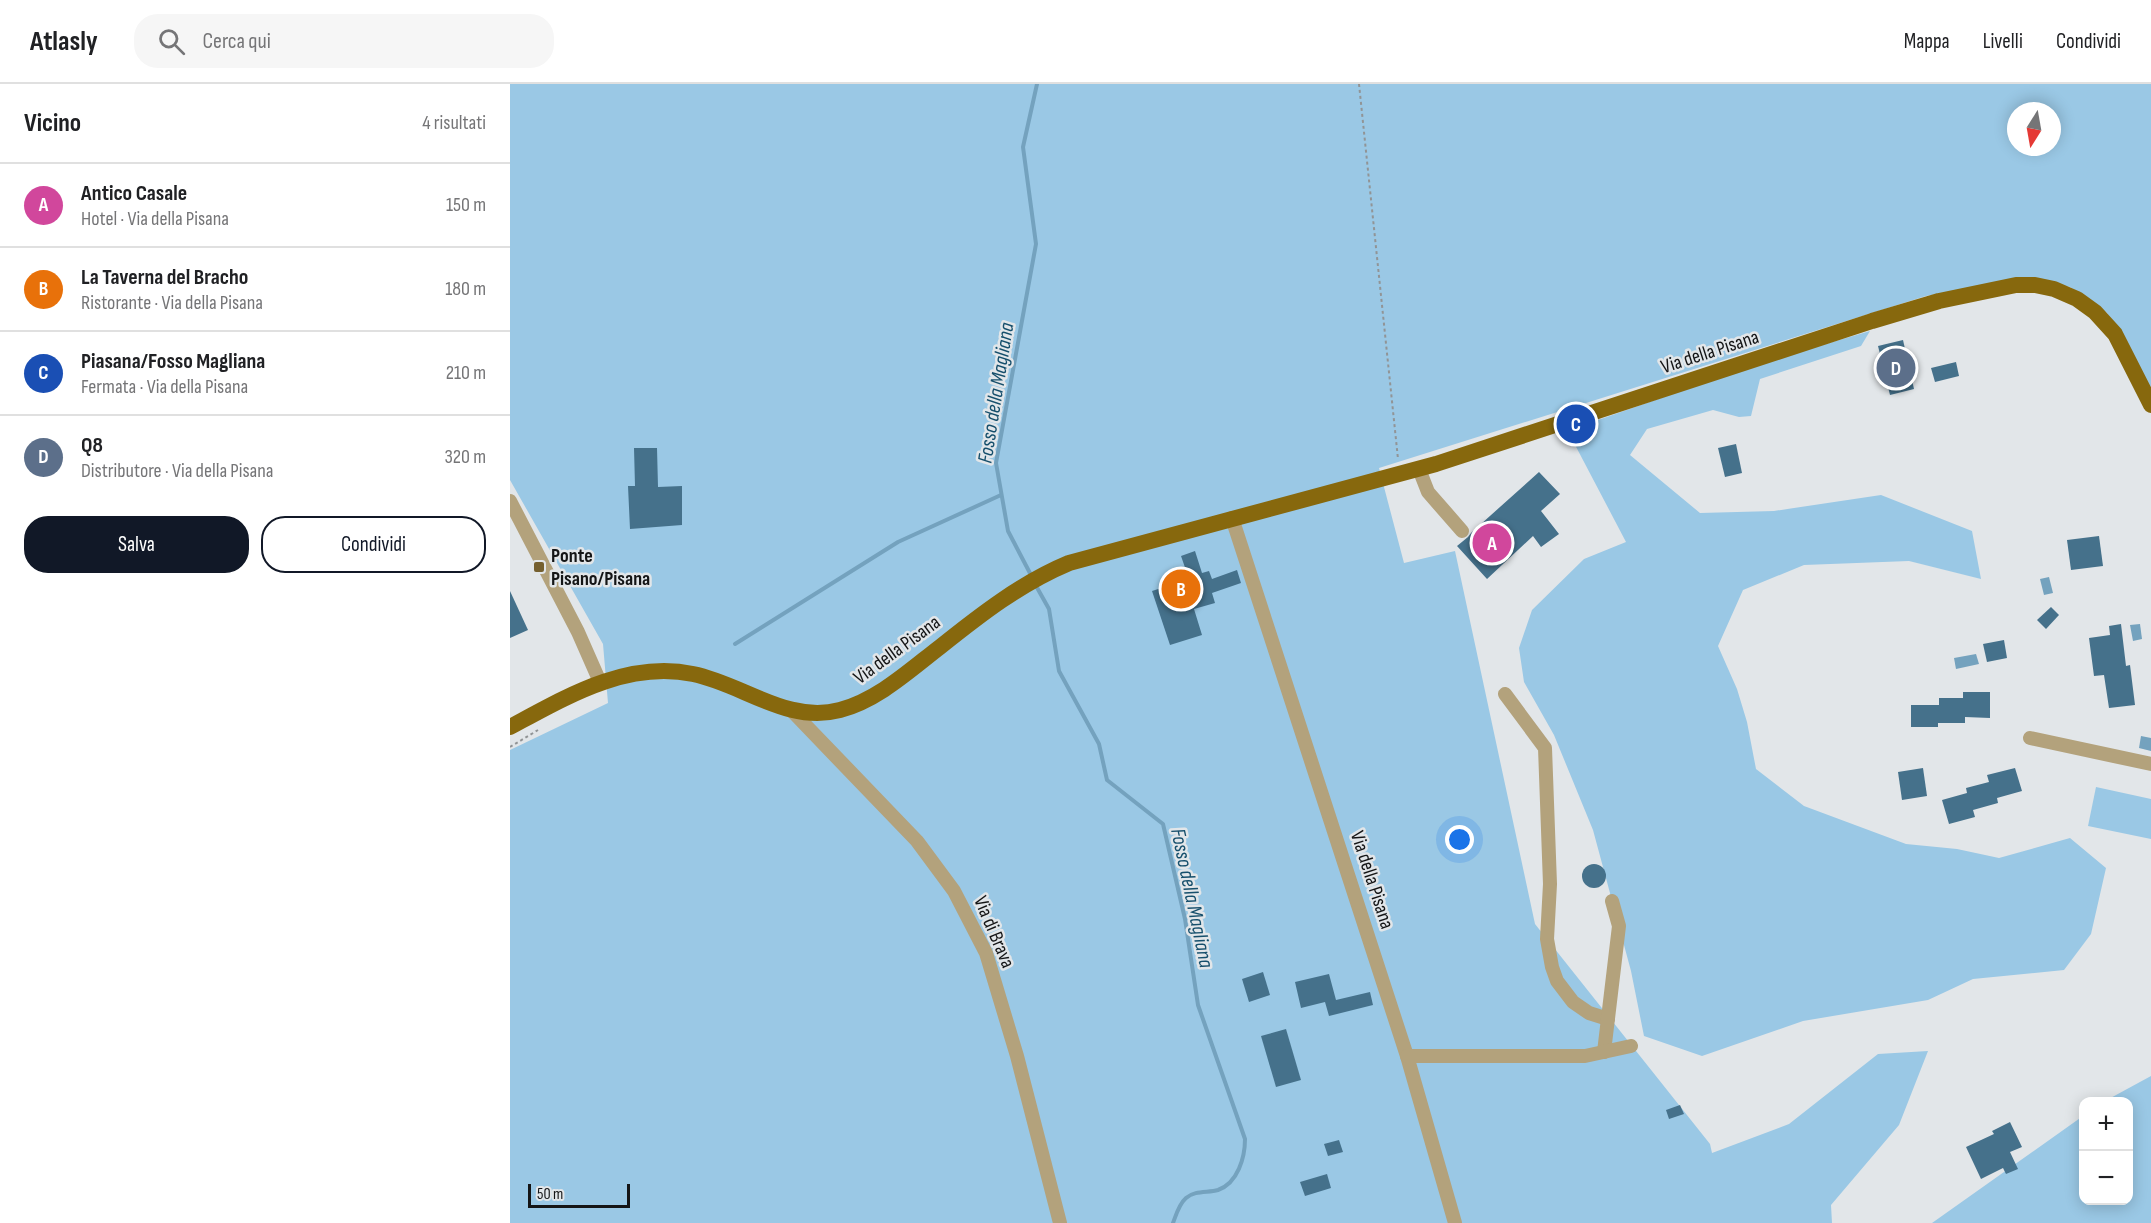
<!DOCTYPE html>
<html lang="it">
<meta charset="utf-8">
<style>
body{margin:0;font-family:"Sofia Sans Condensed",sans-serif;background:#f6f6f6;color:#202124}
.controls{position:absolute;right:18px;bottom:18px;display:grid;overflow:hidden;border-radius:12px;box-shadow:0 3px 15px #0003}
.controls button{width:54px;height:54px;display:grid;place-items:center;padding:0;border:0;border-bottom:2px solid #e0e0e0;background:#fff;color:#202124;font:30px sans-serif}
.compass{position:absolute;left:1497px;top:18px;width:54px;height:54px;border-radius:50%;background:#fff;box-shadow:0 3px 15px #0003;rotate:191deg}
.scale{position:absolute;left:18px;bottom:15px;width:102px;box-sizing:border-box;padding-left:6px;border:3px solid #141516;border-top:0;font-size:16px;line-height:21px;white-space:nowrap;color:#141516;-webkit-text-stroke:4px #e2e6e9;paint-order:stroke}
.you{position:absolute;left:950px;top:756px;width:21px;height:21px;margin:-15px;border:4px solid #fff;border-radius:50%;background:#1a73e8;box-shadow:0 0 0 9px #1a73e833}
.badge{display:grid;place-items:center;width:39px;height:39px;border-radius:50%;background:#111827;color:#fff;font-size:20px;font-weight:700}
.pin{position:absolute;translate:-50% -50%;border:3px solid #fff;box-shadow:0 2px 6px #0006}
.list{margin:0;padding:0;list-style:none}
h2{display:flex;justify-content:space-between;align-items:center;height:78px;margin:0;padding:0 24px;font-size:26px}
h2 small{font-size:20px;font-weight:400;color:#757577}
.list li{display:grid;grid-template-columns:39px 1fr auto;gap:18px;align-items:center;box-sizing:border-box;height:84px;padding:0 24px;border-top:2px solid #e0e0e0}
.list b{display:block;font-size:22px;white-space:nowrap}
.list p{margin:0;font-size:20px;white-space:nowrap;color:#757577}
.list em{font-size:20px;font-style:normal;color:#757577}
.actions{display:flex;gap:12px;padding:18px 24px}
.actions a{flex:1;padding:14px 0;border:2px solid #111827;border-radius:24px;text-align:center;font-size:21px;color:#111827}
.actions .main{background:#111827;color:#fff}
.icon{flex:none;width:33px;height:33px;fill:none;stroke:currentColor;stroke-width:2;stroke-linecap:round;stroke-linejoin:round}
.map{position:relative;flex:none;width:1641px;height:1139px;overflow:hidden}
header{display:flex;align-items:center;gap:36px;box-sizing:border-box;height:84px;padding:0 30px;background:#fff;border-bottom:2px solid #e0e0e0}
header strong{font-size:28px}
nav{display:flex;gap:33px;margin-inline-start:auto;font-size:21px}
.search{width:420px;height:54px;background:#f6f6f6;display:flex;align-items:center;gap:15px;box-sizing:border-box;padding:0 21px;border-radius:24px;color:#757577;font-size:22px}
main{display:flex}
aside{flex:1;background:#fff}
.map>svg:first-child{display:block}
.green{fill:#9ac8e5;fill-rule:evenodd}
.water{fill:#74a2be}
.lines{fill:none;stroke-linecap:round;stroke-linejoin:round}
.stream{stroke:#74a2be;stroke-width:4}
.building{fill:#45718b}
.path{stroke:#919496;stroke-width:2;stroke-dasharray:3 3;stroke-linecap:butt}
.minor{stroke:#b3a27c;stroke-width:14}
.major{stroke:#87680d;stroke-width:16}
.poi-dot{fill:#75602f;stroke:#e2e6e9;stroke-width:2}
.labels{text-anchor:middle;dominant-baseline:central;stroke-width:5;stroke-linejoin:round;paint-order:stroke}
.street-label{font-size:20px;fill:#141516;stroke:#e2e6e9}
.poi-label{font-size:20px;font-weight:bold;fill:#141516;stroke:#e2e6e9;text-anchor:start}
.water-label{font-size:21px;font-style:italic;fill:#164f6c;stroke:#e2e6e9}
</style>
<header>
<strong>Atlasly</strong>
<div class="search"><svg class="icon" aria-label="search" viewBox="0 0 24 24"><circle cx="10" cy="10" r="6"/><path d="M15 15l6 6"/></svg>Cerca qui</div>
<nav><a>Mappa</a><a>Livelli</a><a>Condividi</a></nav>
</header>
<main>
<aside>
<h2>Vicino<small>4 risultati</small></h2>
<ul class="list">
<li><span class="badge" style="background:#d1479c">A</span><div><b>Antico Casale</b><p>Hotel · Via della Pisana</p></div><em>150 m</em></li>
<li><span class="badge" style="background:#e8710a">B</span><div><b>La Taverna del Bracho</b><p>Ristorante · Via della Pisana</p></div><em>180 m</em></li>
<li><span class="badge" style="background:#1a4fb4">C</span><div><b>Piasana/Fosso Magliana</b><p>Fermata · Via della Pisana</p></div><em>210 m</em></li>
<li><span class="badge" style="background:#5c6f8a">D</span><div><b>Q8</b><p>Distributore · Via della Pisana</p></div><em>320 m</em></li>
</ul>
<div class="actions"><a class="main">Salva</a><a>Condividi</a></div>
</aside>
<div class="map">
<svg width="1641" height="1139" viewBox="0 0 1641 1139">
<rect width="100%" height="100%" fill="#e2e6e9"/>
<!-- green -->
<g class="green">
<path d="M0,0H1641V305L1597,229L1560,203L1518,194L1416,212L869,384L894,479L945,467L1025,840L1200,1060L1202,1069L1279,1040L1368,970L1418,967L1389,1041L1321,1121L1322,1139H0V666L98,619L93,560L0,396ZM1506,27H1542V63H1506Z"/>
<polygon points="1360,247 1351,262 1250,295 1241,332 1229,333 1203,326 1137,345 1120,371 1190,429 1264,427 1371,411 1462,447 1471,495 1399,477 1294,481 1233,506 1208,562 1227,605 1237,638 1246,685 1294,722 1396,760 1447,765 1489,774 1560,754 1596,784 1581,850 1554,886 1463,895 1418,916 1293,937 1192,972 1134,952 1121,887 1083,746 1044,651 1014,598 1009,564 1022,526 1074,475 1116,458 1063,357 1068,343 1254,278"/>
<polygon points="1586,703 1641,715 1641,755 1578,742"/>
<polygon points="1641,992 1641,1139 1422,1139 1573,1032 1574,1116 1618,1116 1618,1018 1595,1017"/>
</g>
<!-- water -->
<g class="water">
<polygon points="1539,493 1543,509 1534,511 1530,495"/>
<polygon points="1630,540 1632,555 1623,557 1620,541"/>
<polygon points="1466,570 1469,580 1446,585 1444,574"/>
<polygon points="1631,652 1641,654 1641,667 1629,664"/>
</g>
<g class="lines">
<!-- stream -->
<g class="stream">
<polyline points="522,493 498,447 486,379 526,160 513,63 527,0"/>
<path d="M525,500L539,525L549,587L589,660L597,696L653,740L675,835L688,921L735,1055C735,1073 728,1099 708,1106C698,1109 685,1106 676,1114C669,1120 666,1131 663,1139"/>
<polyline points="225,560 388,458 491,411"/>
</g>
</g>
<!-- building -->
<g class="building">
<polygon points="1393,256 1404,305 1380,311 1368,262"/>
<polygon points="1446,278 1449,292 1425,298 1421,284"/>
<polygon points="1226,360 1232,389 1215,393 1208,364"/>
<polygon points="124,364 147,364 148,403 172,402 172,441 120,445 118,402 125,402"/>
<polygon points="1029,388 1050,410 1031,427 1049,450 1031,463 1023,452 977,495 947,462 958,453 961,449"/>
<polygon points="1589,452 1593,482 1561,486 1557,456"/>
<polygon points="685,467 692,489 699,487 702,495 727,486 731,499 702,509 705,519 684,525 692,551 660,561 642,507 679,495 671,472"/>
<polygon points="0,507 18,546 0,554"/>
<polygon points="1541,523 1549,531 1536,545 1527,536"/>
<polygon points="1611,540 1616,582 1620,581 1625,621 1599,624 1594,591 1584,592 1579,554 1600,551 1599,542"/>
<polygon points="1494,556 1497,574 1477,578 1473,560"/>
<polygon points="1453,608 1480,608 1480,634 1455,633 1455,639 1428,639 1428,643 1401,643 1401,621 1429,621 1429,614 1453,614"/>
<polygon points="1413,684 1417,712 1392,716 1388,688"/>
<polygon points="1505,684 1512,707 1487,714 1488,719 1463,726 1465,733 1439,740 1432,716 1457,709 1456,704 1479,698 1477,691"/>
<circle cx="1084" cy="792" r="12"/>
<polygon points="753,888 760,911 739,918 732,895"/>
<polygon points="819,890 826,916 860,908 863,921 819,932 815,918 791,924 785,898"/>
<polygon points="776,945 791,996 766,1003 751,952"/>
<polygon points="1170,1021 1174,1030 1159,1035 1156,1026"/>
<polygon points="1500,1038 1512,1063 1500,1068 1508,1085 1496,1090 1493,1084 1471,1095 1456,1063 1484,1050 1482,1047"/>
<polygon points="829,1056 833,1068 818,1072 814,1060"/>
<polygon points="817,1090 821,1104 795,1112 790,1098"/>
</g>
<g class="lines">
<!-- path -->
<g class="path">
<polyline points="849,0 888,375"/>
<polyline points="0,663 28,646"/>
</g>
<!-- minor -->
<g class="minor">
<polyline points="909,385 918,408 952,447"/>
<polyline points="0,417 68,548 90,598"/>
<polyline points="722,434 897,972 945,1139"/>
<polyline points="995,610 1035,664 1040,800 1037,855 1042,883 1047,897 1063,918 1079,929 1098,935"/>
<polyline points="282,627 407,757 444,807 476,869 507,972 550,1139"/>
<polyline points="1520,654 1641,680"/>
<polyline points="1094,968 1109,842 1102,817"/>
<polyline points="897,972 1075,972 1121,962"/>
</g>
<!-- major -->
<path class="major" d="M0,643C56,613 117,576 183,590C233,600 277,640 330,626C368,616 400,586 430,563C470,531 511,499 559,479L926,380L1362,237L1429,217L1506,201H1525L1544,205L1567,215L1585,228L1605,250L1641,321"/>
</g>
<!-- markers -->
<rect class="poi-dot" x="23" y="477" width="12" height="12" rx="3"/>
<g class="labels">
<!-- street labels -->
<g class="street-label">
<text transform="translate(1200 268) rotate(-18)">Via della Pisana</text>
<text transform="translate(387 566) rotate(-36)">Via della Pisana</text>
<text transform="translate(862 796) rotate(72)">Via della Pisana</text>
<text transform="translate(484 848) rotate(67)">Via di Brava</text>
</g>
<!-- poi labels -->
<g class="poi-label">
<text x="41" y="472">Ponte<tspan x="41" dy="23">Pisano/Pisana</tspan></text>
</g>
<!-- water labels -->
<g class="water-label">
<text transform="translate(486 309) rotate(-81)">Fosso della Magliana</text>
<text transform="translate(682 814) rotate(78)">Fosso della Magliana</text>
</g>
</g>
</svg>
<div class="controls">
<button>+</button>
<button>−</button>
</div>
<svg class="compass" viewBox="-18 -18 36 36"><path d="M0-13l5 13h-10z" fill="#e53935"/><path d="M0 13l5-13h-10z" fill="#757577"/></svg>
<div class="scale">50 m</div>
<div class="you"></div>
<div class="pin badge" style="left:982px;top:459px;background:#d1479c">A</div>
<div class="pin badge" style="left:671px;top:505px;background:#e8710a">B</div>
<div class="pin badge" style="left:1066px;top:340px;background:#1a4fb4">C</div>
<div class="pin badge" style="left:1386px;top:284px;background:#5c6f8a">D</div>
</div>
</main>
